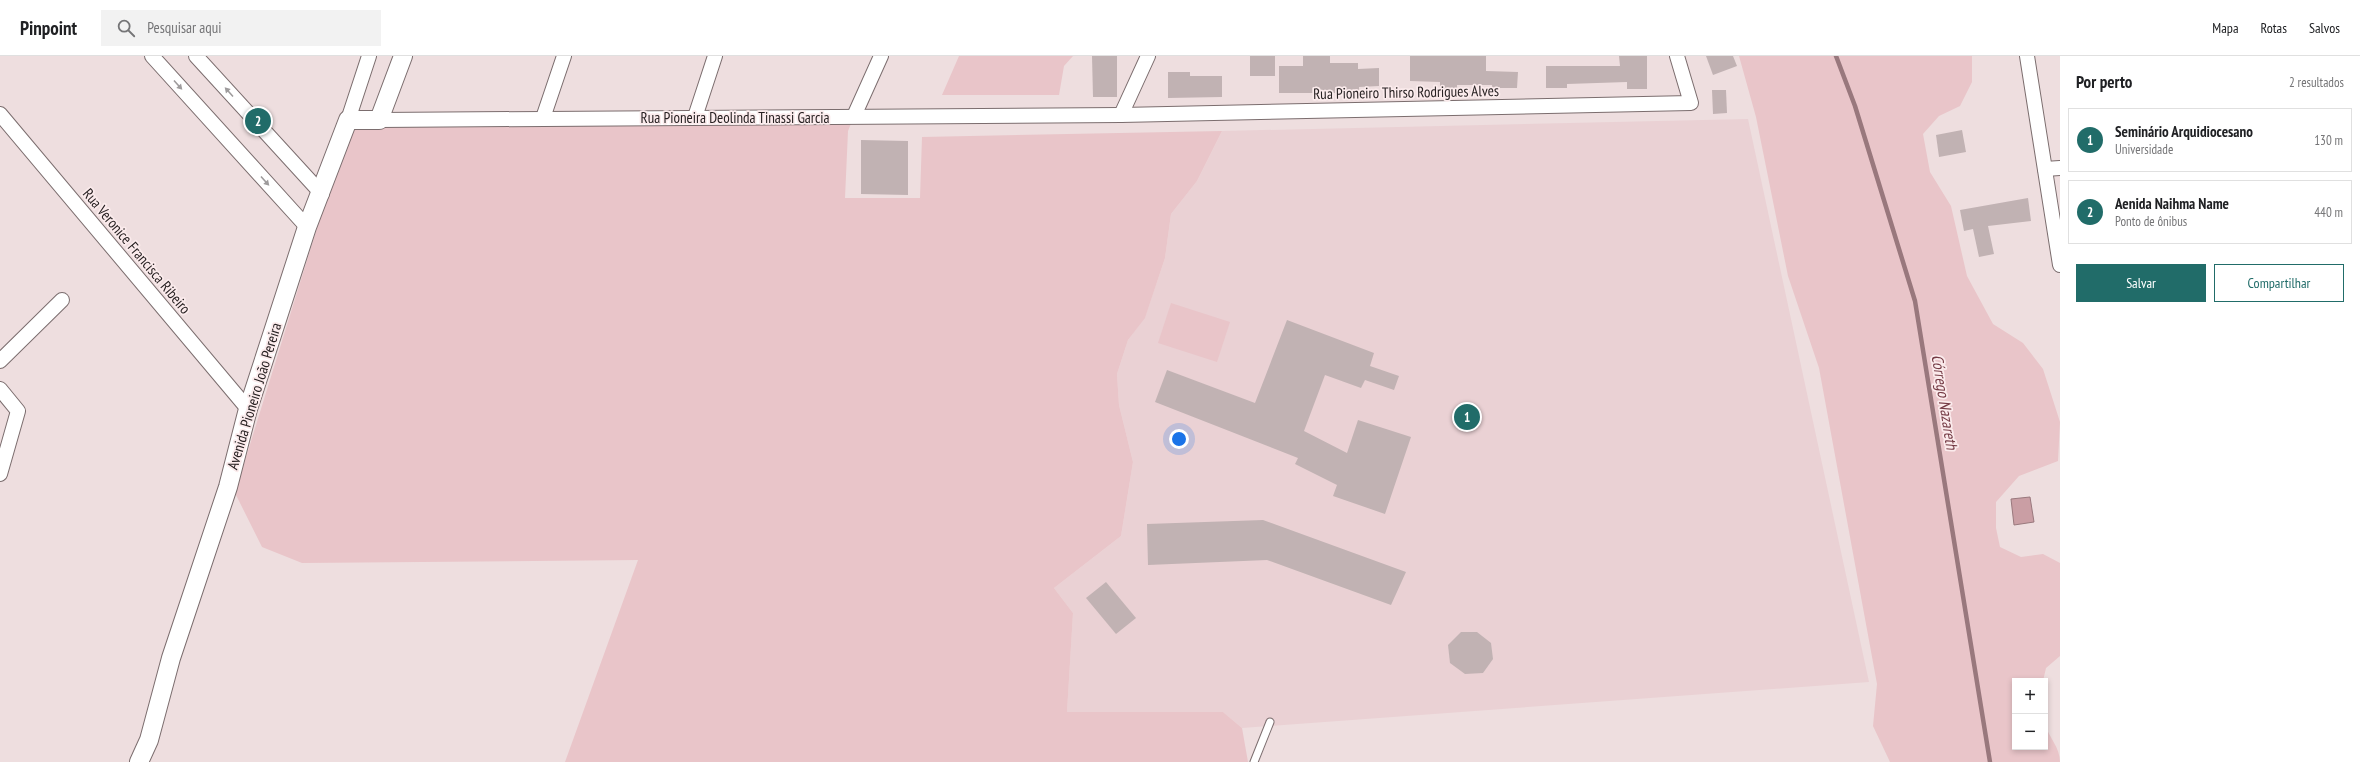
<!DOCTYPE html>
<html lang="pt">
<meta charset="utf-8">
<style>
body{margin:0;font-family:"PT Sans Narrow",sans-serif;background:#f2f2f2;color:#202124}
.controls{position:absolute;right:12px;bottom:12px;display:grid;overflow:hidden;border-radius:0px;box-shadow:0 2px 6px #0003}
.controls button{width:36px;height:36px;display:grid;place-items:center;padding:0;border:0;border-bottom:1px solid #e0e0e0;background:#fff;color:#202124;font:20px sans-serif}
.you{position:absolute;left:1179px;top:383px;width:14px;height:14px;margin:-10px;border:3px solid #fff;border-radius:50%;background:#1a73e8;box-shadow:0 0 0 6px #1a73e833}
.badge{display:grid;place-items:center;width:26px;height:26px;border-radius:50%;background:#216c69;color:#fff;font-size:13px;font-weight:700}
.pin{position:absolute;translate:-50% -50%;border:2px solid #fff;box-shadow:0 1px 4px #0006}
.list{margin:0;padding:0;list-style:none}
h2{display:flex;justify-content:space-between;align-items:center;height:52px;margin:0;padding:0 16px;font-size:17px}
h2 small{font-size:13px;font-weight:400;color:#757577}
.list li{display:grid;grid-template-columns:26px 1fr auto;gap:12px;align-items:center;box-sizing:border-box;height:64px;margin:0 8px 8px;padding:0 8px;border:1px solid #e0e0e0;border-radius:0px}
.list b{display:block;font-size:15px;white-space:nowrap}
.list p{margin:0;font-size:13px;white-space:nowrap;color:#757577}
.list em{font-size:13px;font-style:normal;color:#757577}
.actions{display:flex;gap:8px;padding:12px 16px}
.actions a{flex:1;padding:9px 0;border:1px solid #216c69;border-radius:0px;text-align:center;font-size:14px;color:#216c69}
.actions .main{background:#216c69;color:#fff}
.icon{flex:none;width:22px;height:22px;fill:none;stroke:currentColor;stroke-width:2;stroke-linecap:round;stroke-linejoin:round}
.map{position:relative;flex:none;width:2060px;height:706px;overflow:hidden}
header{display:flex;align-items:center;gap:24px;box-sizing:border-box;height:56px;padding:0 20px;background:#fff;border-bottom:1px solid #e0e0e0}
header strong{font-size:19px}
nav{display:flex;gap:22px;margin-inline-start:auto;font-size:14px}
.search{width:280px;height:36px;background:#f2f2f2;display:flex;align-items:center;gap:10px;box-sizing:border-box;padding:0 14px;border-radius:0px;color:#757577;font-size:15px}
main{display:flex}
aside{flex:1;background:#fff}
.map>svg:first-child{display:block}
.built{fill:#ead1d4}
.green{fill:#e9c5c9}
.water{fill:#ca9ea4;stroke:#99787d}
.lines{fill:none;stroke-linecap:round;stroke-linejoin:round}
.stream{stroke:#99787d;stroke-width:4.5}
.building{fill:#c1b2b3}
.service-casing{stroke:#7b6d6e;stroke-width:9}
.minor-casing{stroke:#7b6d6e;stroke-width:16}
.tertiary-casing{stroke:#7b6d6e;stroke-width:20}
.service{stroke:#fff;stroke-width:7}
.minor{stroke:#fff;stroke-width:14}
.tertiary{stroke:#fff;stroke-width:18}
.oneway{fill:#9e9b9c}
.labels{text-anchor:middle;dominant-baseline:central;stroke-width:3.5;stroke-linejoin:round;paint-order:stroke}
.street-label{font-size:15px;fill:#272122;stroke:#fbebec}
.water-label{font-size:16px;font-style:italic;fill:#743a44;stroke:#fbebec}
</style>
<header>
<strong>Pinpoint</strong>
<div class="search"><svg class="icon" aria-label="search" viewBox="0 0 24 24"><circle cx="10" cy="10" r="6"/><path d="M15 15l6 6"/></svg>Pesquisar aqui</div>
<nav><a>Mapa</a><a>Rotas</a><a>Salvos</a></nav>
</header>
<main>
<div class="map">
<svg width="2060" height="706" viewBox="0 0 2060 706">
<rect width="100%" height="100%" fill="#eededf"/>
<!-- built -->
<polygon class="built" points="1748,63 1869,626 1242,672 1223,656 1067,656 1073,557 1054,532 1121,480 1133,406 1119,349 1117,318 1128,284 1145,261 1165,202 1171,158 1197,125 1222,75"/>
<!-- green -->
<g class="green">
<polygon points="959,0 1073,0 1064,10 1059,39 942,39"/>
<path d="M1739,0H1972V26L1960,50L1939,60L1923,78L1930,116L1951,150L1967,220L1993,268L2023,287L2043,313L2060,366L2058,405L2019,420L1996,446V472L2000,491L2021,501L2043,498L2060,507V600L2046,612L2043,625H2015V691H2045V668C2049,682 2060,691 2060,706H1890L1873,670L1877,628L1819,312L1788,220L1756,61Z"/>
<polygon points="854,60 848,75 845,142 920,142 922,81 1222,75 1197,125 1171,158 1165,202 1145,262 1128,284 1117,318 1119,349 1133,406 1121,480 1054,532 1073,557 1067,656 1223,656 1242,672 1248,706 565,706 638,504 302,507 262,491 235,437 351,62"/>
<polygon points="1171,247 1230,266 1217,306 1158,287"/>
</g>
<!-- water -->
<polygon class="water" points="2030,441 2034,466 2014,469 2011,443"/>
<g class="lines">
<!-- stream -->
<polyline class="stream" points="1836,0 1855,50 1915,245 1990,706"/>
</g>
<!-- building -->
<g class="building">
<polygon points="1092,0 1117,0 1117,41 1093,41"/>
<rect x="1250" y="0" width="25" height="20"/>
<polygon points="1303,0 1330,0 1330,7 1358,7 1358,13 1379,12 1379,30 1359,31 1359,37 1279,37 1279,10 1303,10"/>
<polygon points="1410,0 1486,0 1486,15 1518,16 1517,32 1492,32 1492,29 1457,29 1457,35 1440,36 1440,26 1410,25"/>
<polygon points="1619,0 1647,0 1647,33 1627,33 1627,26 1567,28 1567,32 1546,32 1546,10 1620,10"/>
<polygon points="1706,0 1733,0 1737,10 1713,19"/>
<polygon points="1168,16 1190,16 1190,20 1222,20 1222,41 1168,42"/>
<polygon points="1712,34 1726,34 1727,57 1713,58"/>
<polygon points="1962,74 1966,96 1939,101 1936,79"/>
<polygon points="861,84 908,85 908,139 861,138"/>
<polygon points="2028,142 2031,165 1988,170 1994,198 1979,201 1973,173 1964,175 1960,154"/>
<polygon points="1287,264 1374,297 1370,310 1399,320 1394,334 1365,324 1361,332 1325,319 1304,375 1347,397 1358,364 1411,381 1385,458 1333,440 1337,429 1295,408 1298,402 1155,346 1167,314 1255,347"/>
<polygon points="1263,464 1406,516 1391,549 1267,504 1148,509 1147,468"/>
<polygon points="1106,526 1136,562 1116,578 1086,542"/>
<polygon points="1461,576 1477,576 1491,587 1493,603 1483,617 1465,618 1450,607 1448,589"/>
</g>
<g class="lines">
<!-- service casing -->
<g class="service-casing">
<polyline id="service" points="1254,706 1270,666"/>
</g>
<!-- minor casing -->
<g class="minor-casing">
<g id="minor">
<polyline points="152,0 307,171"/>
<polyline points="196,0 322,138"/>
<polyline points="2027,0 2060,209"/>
<polyline points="0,58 248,353"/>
<polyline points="1121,59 1148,0"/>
<polyline points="854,60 881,0"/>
<polyline points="695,61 715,0"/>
<polyline points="543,62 564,0"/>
<polyline points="348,64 369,0"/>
<polyline points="379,64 1121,59 1691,47 1677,0"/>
<polyline points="2045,113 2060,112"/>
<polyline points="0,305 62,244"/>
<polyline points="0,333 18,355 0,418"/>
</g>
</g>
<!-- tertiary casing -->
<g class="tertiary-casing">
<polyline id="tertiary" points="139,706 149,684 171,602 228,431 248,353 307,171 348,64 379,64 403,0"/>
</g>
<!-- service -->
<use href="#service" class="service"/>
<!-- minor -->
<use href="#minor" class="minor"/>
<!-- tertiary -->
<use href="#tertiary" class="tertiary"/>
</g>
<!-- one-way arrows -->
<defs><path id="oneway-solid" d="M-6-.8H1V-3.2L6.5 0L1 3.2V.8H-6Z"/></defs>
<g class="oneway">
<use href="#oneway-solid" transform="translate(178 29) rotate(48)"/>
<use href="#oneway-solid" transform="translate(229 36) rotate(-132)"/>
<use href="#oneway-solid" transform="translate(265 125) rotate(48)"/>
</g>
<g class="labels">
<!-- street labels -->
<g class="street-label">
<text transform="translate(1406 36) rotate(-1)">Rua Pioneiro Thirso Rodrigues Alves</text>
<text x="735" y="61">Rua Pioneira Deolinda Tinassi Garcia</text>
<text transform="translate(137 195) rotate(50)">Rua Veronice Francisca Ribeiro</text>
<text transform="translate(254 340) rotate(-73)">Avenida Pioneiro João Pereira</text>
</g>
<!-- water labels -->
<g class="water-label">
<text transform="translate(1945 346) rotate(81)">Córrego Nazareth</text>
</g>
</g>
</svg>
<div class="controls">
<button>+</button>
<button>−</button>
</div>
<div class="you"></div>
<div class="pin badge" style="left:1467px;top:361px">1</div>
<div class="pin badge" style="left:258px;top:65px">2</div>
</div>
<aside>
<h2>Por perto<small>2 resultados</small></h2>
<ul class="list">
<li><span class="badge">1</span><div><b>Seminário Arquidiocesano</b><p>Universidade</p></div><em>130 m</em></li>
<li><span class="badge">2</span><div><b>Aenida Naihma Name</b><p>Ponto de ônibus</p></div><em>440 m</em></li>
</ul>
<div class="actions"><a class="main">Salvar</a><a>Compartilhar</a></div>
</aside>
</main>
